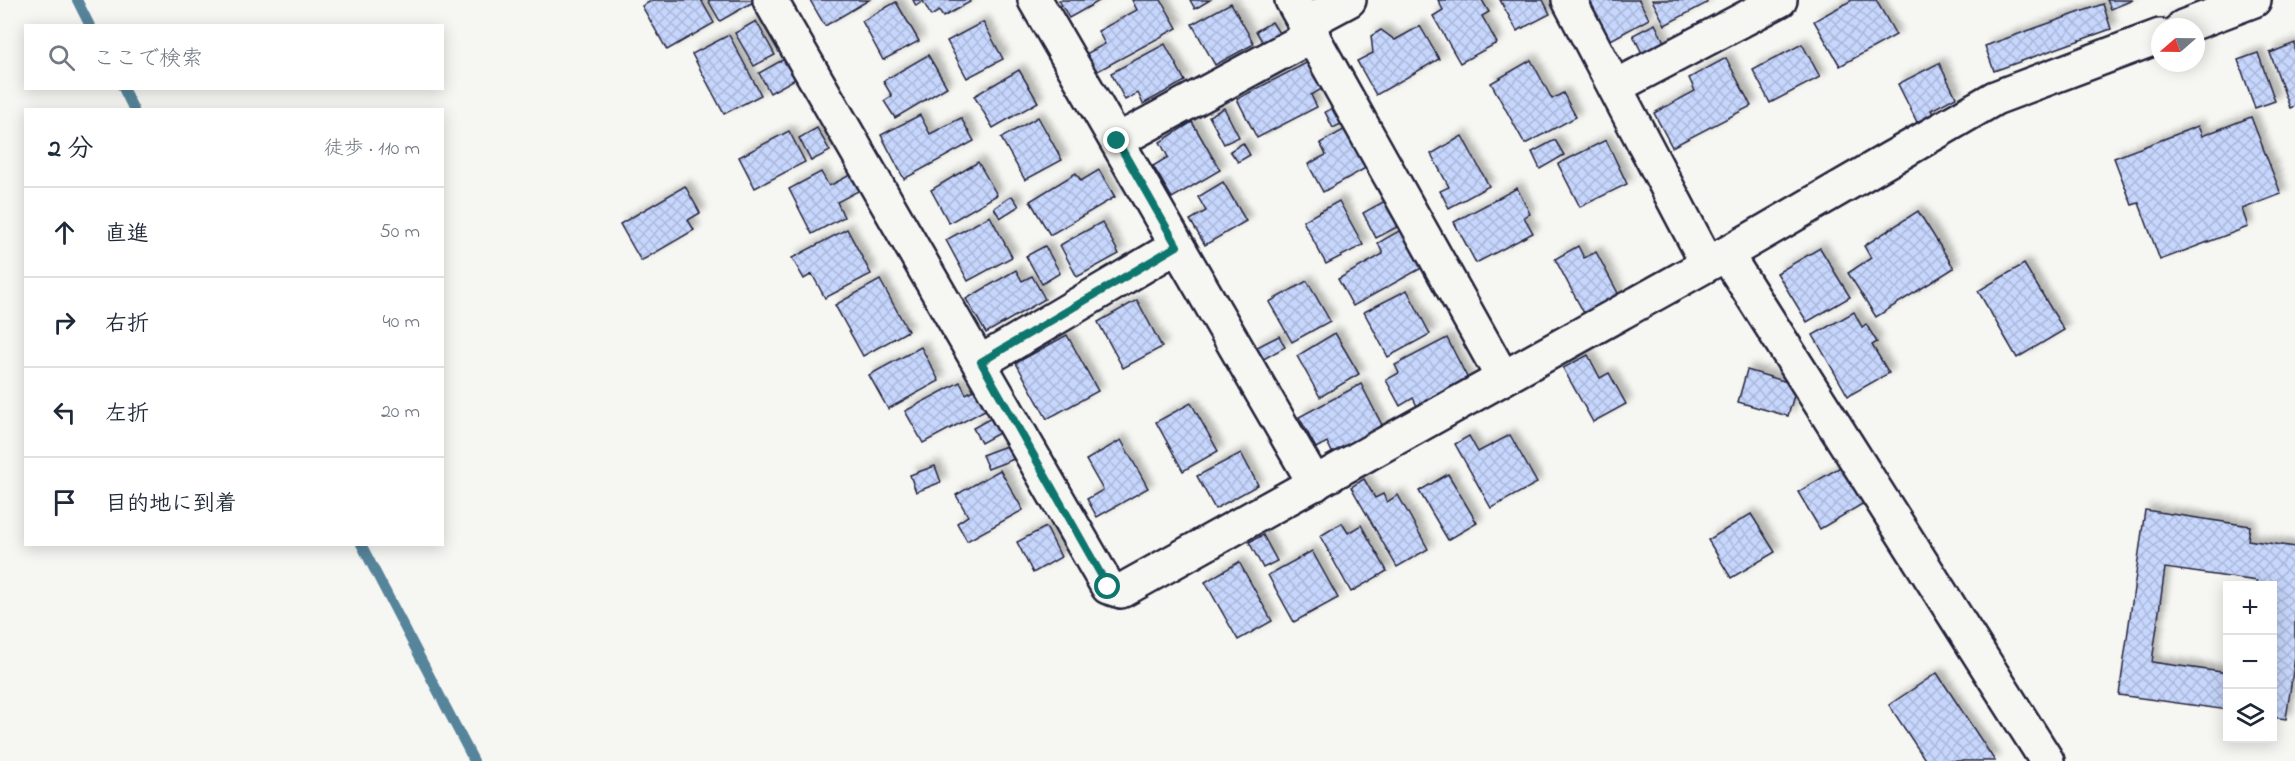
<!DOCTYPE html>
<html lang="ja">
<meta charset="utf-8">
<style>
body{margin:0;font-family:"Indie Flower","Klee One",sans-serif;background:#f6f6f7;color:#1f2937}
.controls{position:absolute;right:18px;bottom:18px;display:grid;overflow:hidden;border-radius:0px;box-shadow:0 3px 15px #0003}
.controls button{width:54px;height:54px;display:grid;place-items:center;padding:0;border:0;border-bottom:2px solid #e0e1e3;background:#fff;color:#1f2937;font:30px sans-serif}
.compass{position:absolute;left:2151px;top:18px;width:54px;height:54px;border-radius:50%;background:#fff;box-shadow:0 3px 15px #0003;rotate:250deg}
.stop{position:absolute;width:18px;height:18px;margin:-14px;border:4px solid #0f766e;border-radius:50%;background:#fff}
.stop.end{background:#0f766e;border-color:#fff;box-shadow:0 2px 6px #0008}
.list{margin:0;padding:0;list-style:none}
h2{display:flex;justify-content:space-between;align-items:center;height:78px;margin:0;padding:0 24px;font-size:26px}
h2 small{font-size:20px;font-weight:400;color:#747a83}
.list li{display:grid;grid-template-columns:39px 1fr auto;gap:18px;align-items:center;box-sizing:border-box;height:90px;padding:0 24px;border-top:2px solid #e0e1e3}
.list b{display:block;font-size:22px;white-space:nowrap}
.list em{font-size:20px;font-style:normal;color:#747a83}
.icon{flex:none;width:33px;height:33px;fill:none;stroke:currentColor;stroke-width:2;stroke-linecap:round;stroke-linejoin:round}
.map{position:relative;flex:none;width:2295px;height:761px;overflow:hidden}
.search{position:absolute;background:#fff;box-shadow:0 3px 15px #0003;left:24px;top:24px;width:420px;height:66px;display:flex;align-items:center;gap:15px;box-sizing:border-box;padding:0 21px;border-radius:0px;color:#747a83;font-size:22px}
.panel{position:absolute;background:#fff;box-shadow:0 3px 15px #0003;left:24px;top:108px;width:420px;height:438px;border-radius:0px}
.map>svg:first-child{display:block}
.lines{fill:none;stroke-linecap:round;stroke-linejoin:round}
.stream{stroke:#57849a;stroke-width:10}
.building{fill:url(#building-cross-hatch);stroke:#22223b;stroke-width:1.5;filter:url(#shadow)}
.street-casing{stroke:#22223b;stroke-width:38}
.street{stroke:#f6f6f2;stroke-width:33}
.route{stroke:#0f766e;stroke-width:8}
</style>
<div class="map">
<svg width="2295" height="761" viewBox="0 0 2295 761">
<defs>
<pattern id="building-cross-hatch" width="8" height="8" patternUnits="userSpaceOnUse" patternTransform="scale(1.5)"><rect width="8" height="8" fill="#c6d6fc"/><path d="M0 0l8 8M0 8l8-8" fill="none" stroke="#aab7d9"/></pattern>
<filter id="shadow"><feDropShadow dx="5.5" dy="-5.5" stdDeviation="3" flood-color="#0004"/></filter>
</defs>
<rect width="100%" height="100%" fill="#f6f6f2"/>
<filter id="ink" filterUnits="userSpaceOnUse"><feTurbulence type="fractalNoise" baseFrequency=".0167" numOctaves="2"/><feDisplacementMap in="SourceGraphic" scale="12" xChannelSelector="R" yChannelSelector="G"/><feConvolveMatrix kernelMatrix="1 2 1 2 8 2 1 2 1" color-interpolation-filters="sRGB"/></filter>
<g filter="url(#ink)">
<g class="lines">
<!-- stream -->
<g class="stream">
<polyline points="77,0 90,26"/>
<polyline points="123,88 134,110"/>
<polyline points="361,544 474,761"/>
</g>
</g>
<!-- building -->
<g class="building">
<polygon points="653,0 701,0 714,23 667,50 642,6"/>
<polygon points="708,0 754,0 755,1 720,21"/>
<polygon points="810,0 869,0 825,26"/>
<polygon points="913,0 969,0 970,2 943,17 939,11 931,16 923,1 916,6"/>
<polygon points="1059,0 1101,0 1069,18"/>
<polygon points="1132,0 1161,0 1177,28 1094,73 1084,55 1105,44 1098,31 1137,10"/>
<polygon points="1190,0 1210,0 1195,9"/>
<polygon points="1438,0 1482,0 1489,12 1482,16 1497,43 1460,63 1433,16 1443,10"/>
<polygon points="1500,0 1543,0 1550,14 1517,31"/>
<polygon points="1587,0 1639,0 1649,19 1609,41"/>
<polygon points="1652,0 1706,0 1707,3 1665,25"/>
<polygon points="1852,0 1876,0 1896,35 1840,66 1814,21"/>
<polygon points="2107,0 2133,0 2111,9"/>
<polygon points="896,2 919,41 883,60 862,21"/>
<polygon points="1231,3 1254,44 1215,65 1192,24"/>
<polygon points="2103,4 2111,29 1994,71 1985,46"/>
<polygon points="756,21 775,55 754,66 735,33"/>
<polygon points="983,22 1003,59 967,78 947,41"/>
<polygon points="1272,22 1279,33 1263,43 1256,31"/>
<polygon points="1655,24 1666,46 1644,57 1633,35"/>
<polygon points="1420,26 1439,59 1376,95 1357,61 1373,53 1371,36 1381,30 1395,40"/>
<polygon points="729,35 761,95 724,114 692,54"/>
<polygon points="2295,43 2295,106 2290,108 2270,53"/>
<polygon points="1165,44 1185,81 1143,104 1138,93 1125,100 1111,73"/>
<polygon points="1802,44 1820,77 1770,103 1753,70"/>
<polygon points="2258,53 2275,101 2255,108 2238,60"/>
<polygon points="928,55 947,87 895,118 884,101 892,96 883,81"/>
<polygon points="786,58 797,78 770,93 759,73"/>
<polygon points="1726,58 1751,106 1672,147 1654,113 1695,91 1689,78"/>
<polygon points="1314,59 1327,86 1311,95 1317,107 1257,138 1237,99"/>
<polygon points="1531,60 1552,99 1563,93 1576,117 1525,144 1491,83"/>
<polygon points="1939,63 1956,97 1931,110 1935,118 1919,126 1898,84"/>
<polygon points="1019,70 1038,102 993,128 974,96"/>
<polygon points="1338,105 1347,121 1333,128 1325,112"/>
<polygon points="1224,108 1239,137 1224,144 1209,116"/>
<polygon points="920,115 930,134 961,118 974,141 904,179 881,135"/>
<polygon points="1038,117 1062,160 1025,180 1001,138"/>
<polygon points="2251,117 2281,194 2242,209 2248,227 2160,260 2139,203 2132,205 2114,158 2198,126 2202,136"/>
<polygon points="1192,122 1220,170 1172,198 1153,166 1168,157 1160,142"/>
<polygon points="1349,127 1371,165 1323,192 1308,164 1326,155 1320,143"/>
<polygon points="817,128 830,151 811,161 799,138"/>
<polygon points="789,131 805,162 755,188 739,157"/>
<polygon points="1462,136 1489,186 1449,208 1440,191 1449,187 1431,154"/>
<polygon points="1555,140 1564,155 1540,169 1532,152"/>
<polygon points="1606,140 1627,184 1580,207 1558,164"/>
<polygon points="1243,143 1250,155 1238,162 1230,151"/>
<polygon points="978,162 997,195 949,223 931,190"/>
<polygon points="1099,170 1115,197 1050,235 1030,201 1076,173 1081,181"/>
<polygon points="821,172 829,186 854,173 862,189 837,202 844,217 812,234 789,189"/>
<polygon points="1223,182 1246,221 1205,245 1190,220 1206,211 1198,197"/>
<polygon points="685,186 700,213 688,220 694,230 641,261 620,224"/>
<polygon points="1517,188 1530,214 1524,217 1533,233 1476,263 1454,222"/>
<polygon points="1012,196 1019,206 1000,218 994,208"/>
<polygon points="1387,200 1401,225 1376,238 1363,213"/>
<polygon points="1339,201 1363,245 1326,264 1303,221"/>
<polygon points="1918,211 1954,268 1876,317 1848,273 1871,258 1864,246"/>
<polygon points="990,216 1012,257 968,281 946,240"/>
<polygon points="1102,222 1119,254 1077,277 1060,245"/>
<polygon points="1406,227 1427,265 1353,306 1338,279 1383,254 1378,243"/>
<polygon points="847,229 871,274 825,298 812,274 804,279 792,258"/>
<polygon points="1045,246 1060,273 1042,284 1026,256"/>
<polygon points="1578,246 1584,258 1596,252 1620,297 1585,315 1555,259"/>
<polygon points="1820,248 1850,297 1807,322 1777,273"/>
<polygon points="2024,264 2064,330 2017,358 1978,291"/>
<polygon points="1016,270 1022,281 1032,276 1045,299 986,333 966,299"/>
<polygon points="880,280 908,331 863,356 835,305"/>
<polygon points="1307,281 1330,321 1292,342 1269,302"/>
<polygon points="1407,290 1430,334 1388,357 1364,312"/>
<polygon points="1137,300 1162,347 1123,368 1098,322"/>
<polygon points="1854,312 1862,327 1866,324 1877,342 1872,345 1889,373 1848,396 1813,335"/>
<polygon points="1335,333 1359,374 1320,397 1297,356"/>
<polygon points="1067,335 1098,391 1047,419 1016,363"/>
<polygon points="1279,336 1285,347 1262,360 1255,348"/>
<polygon points="1447,338 1469,381 1418,408 1413,398 1400,406 1386,380 1399,373 1395,365"/>
<polygon points="921,347 939,381 888,409 869,375"/>
<polygon points="1588,355 1600,378 1609,373 1626,404 1593,422 1563,368"/>
<polygon points="1747,370 1797,385 1788,416 1738,402"/>
<polygon points="960,382 966,394 977,388 989,408 923,443 905,411"/>
<polygon points="1361,384 1383,427 1333,454 1327,442 1316,448 1299,417"/>
<polygon points="1191,403 1218,451 1183,471 1156,422"/>
<polygon points="995,416 1003,431 981,443 973,428"/>
<polygon points="1510,435 1537,483 1491,508 1455,444 1469,436 1478,452"/>
<polygon points="1121,440 1148,488 1097,517 1087,499 1103,490 1086,460"/>
<polygon points="1009,445 1014,459 988,469 982,455"/>
<polygon points="1241,453 1258,485 1215,509 1197,476"/>
<polygon points="935,466 941,482 916,492 910,475"/>
<polygon points="1842,466 1864,503 1820,529 1798,492"/>
<polygon points="1000,470 1023,510 967,541 957,523 968,516 956,495"/>
<polygon points="1448,474 1477,523 1448,540 1419,491"/>
<polygon points="1364,479 1375,498 1383,494 1387,502 1398,495 1428,549 1397,567 1351,487"/>
<polygon points="2145,510 2250,526 2248,540 2295,547 2295,657 2286,719 2272,717 2272,586 2257,586 2257,581 2165,568 2152,662 2228,673 2228,710 2119,695"/>
<polygon points="1751,514 1775,552 1731,578 1708,540"/>
<polygon points="1342,523 1348,533 1361,525 1387,571 1351,592 1320,536"/>
<polygon points="1046,527 1061,557 1033,573 1017,542"/>
<polygon points="1263,535 1277,561 1263,568 1249,542"/>
<polygon points="1312,551 1338,598 1294,622 1268,575"/>
<polygon points="1239,562 1272,621 1238,640 1205,582"/>
<polygon points="1937,673 1995,761 1926,761 1889,705"/>
</g>
<g class="lines">
<!-- street casing -->
<g class="street-casing">
<g id="street">
<polyline points="770,0 1108,587 1121,591 1726,254 1995,98 2160,36"/>
<polyline points="1035,0 1315,484"/>
<polyline points="1292,0 1503,378"/>
<polyline points="1569,0 1707,263"/>
<polyline points="1306,23 1349,0"/>
<polyline points="2183,27 2254,0"/>
<polyline points="1615,87 1780,0"/>
<polyline points="1117,141 1313,35"/>
<polyline points="1726,254 2047,761"/>
<polyline points="981,362 1177,246"/>
</g>
</g>
<!-- street -->
<use href="#street" class="street"/>
</g>
</g>
<g class="lines" filter="url(#ink)">
<!-- route -->
<polyline class="route" points="1108,587 981,362 1177,246 1117,141"/>
</g>
</svg>
<div class="controls">
<button>+</button>
<button>−</button>
<button><svg class="icon" aria-label="layers" viewBox="0 0 24 24"><path d="M12 4l9 5-9 5-9-5zM3 14l9 5 9-5"/></svg></button>
</div>
<svg class="compass" viewBox="-18 -18 36 36"><path d="M0-13l5 13h-10z" fill="#e53935"/><path d="M0 13l5-13h-10z" fill="#747a83"/></svg>
<div class="stop" style="left:1108px;top:587px"></div>
<div class="stop end" style="left:1117px;top:141px"></div>
<div class="search"><svg class="icon" aria-label="search" viewBox="0 0 24 24"><circle cx="10" cy="10" r="6"/><path d="M15 15l6 6"/></svg>ここで検索</div>
<section class="panel">
<h2>2 分<small>徒歩 · 110 m</small></h2>
<ul class="list">
<li><svg class="icon" aria-label="ahead" viewBox="0 0 24 24"><path d="M12 20V5M6 11l6-6 6 6"/></svg><div><b>直進</b></div><em>50 m</em></li>
<li><svg class="icon" aria-label="right" viewBox="0 0 24 24"><path d="M7 20v-9h11M14 6l5 5-5 5"/></svg><div><b>右折</b></div><em>40 m</em></li>
<li><svg class="icon" aria-label="left" viewBox="0 0 24 24"><path d="M17 20v-9H6M10 6l-5 5 5 5"/></svg><div><b>左折</b></div><em>20 m</em></li>
<li><svg class="icon" aria-label="arrive" viewBox="0 0 24 24"><path d="M6 21V4h12l-3 4 3 4H6"/></svg><div><b>目的地に到着</b></div></li>
</ul>
</section>
</div>
